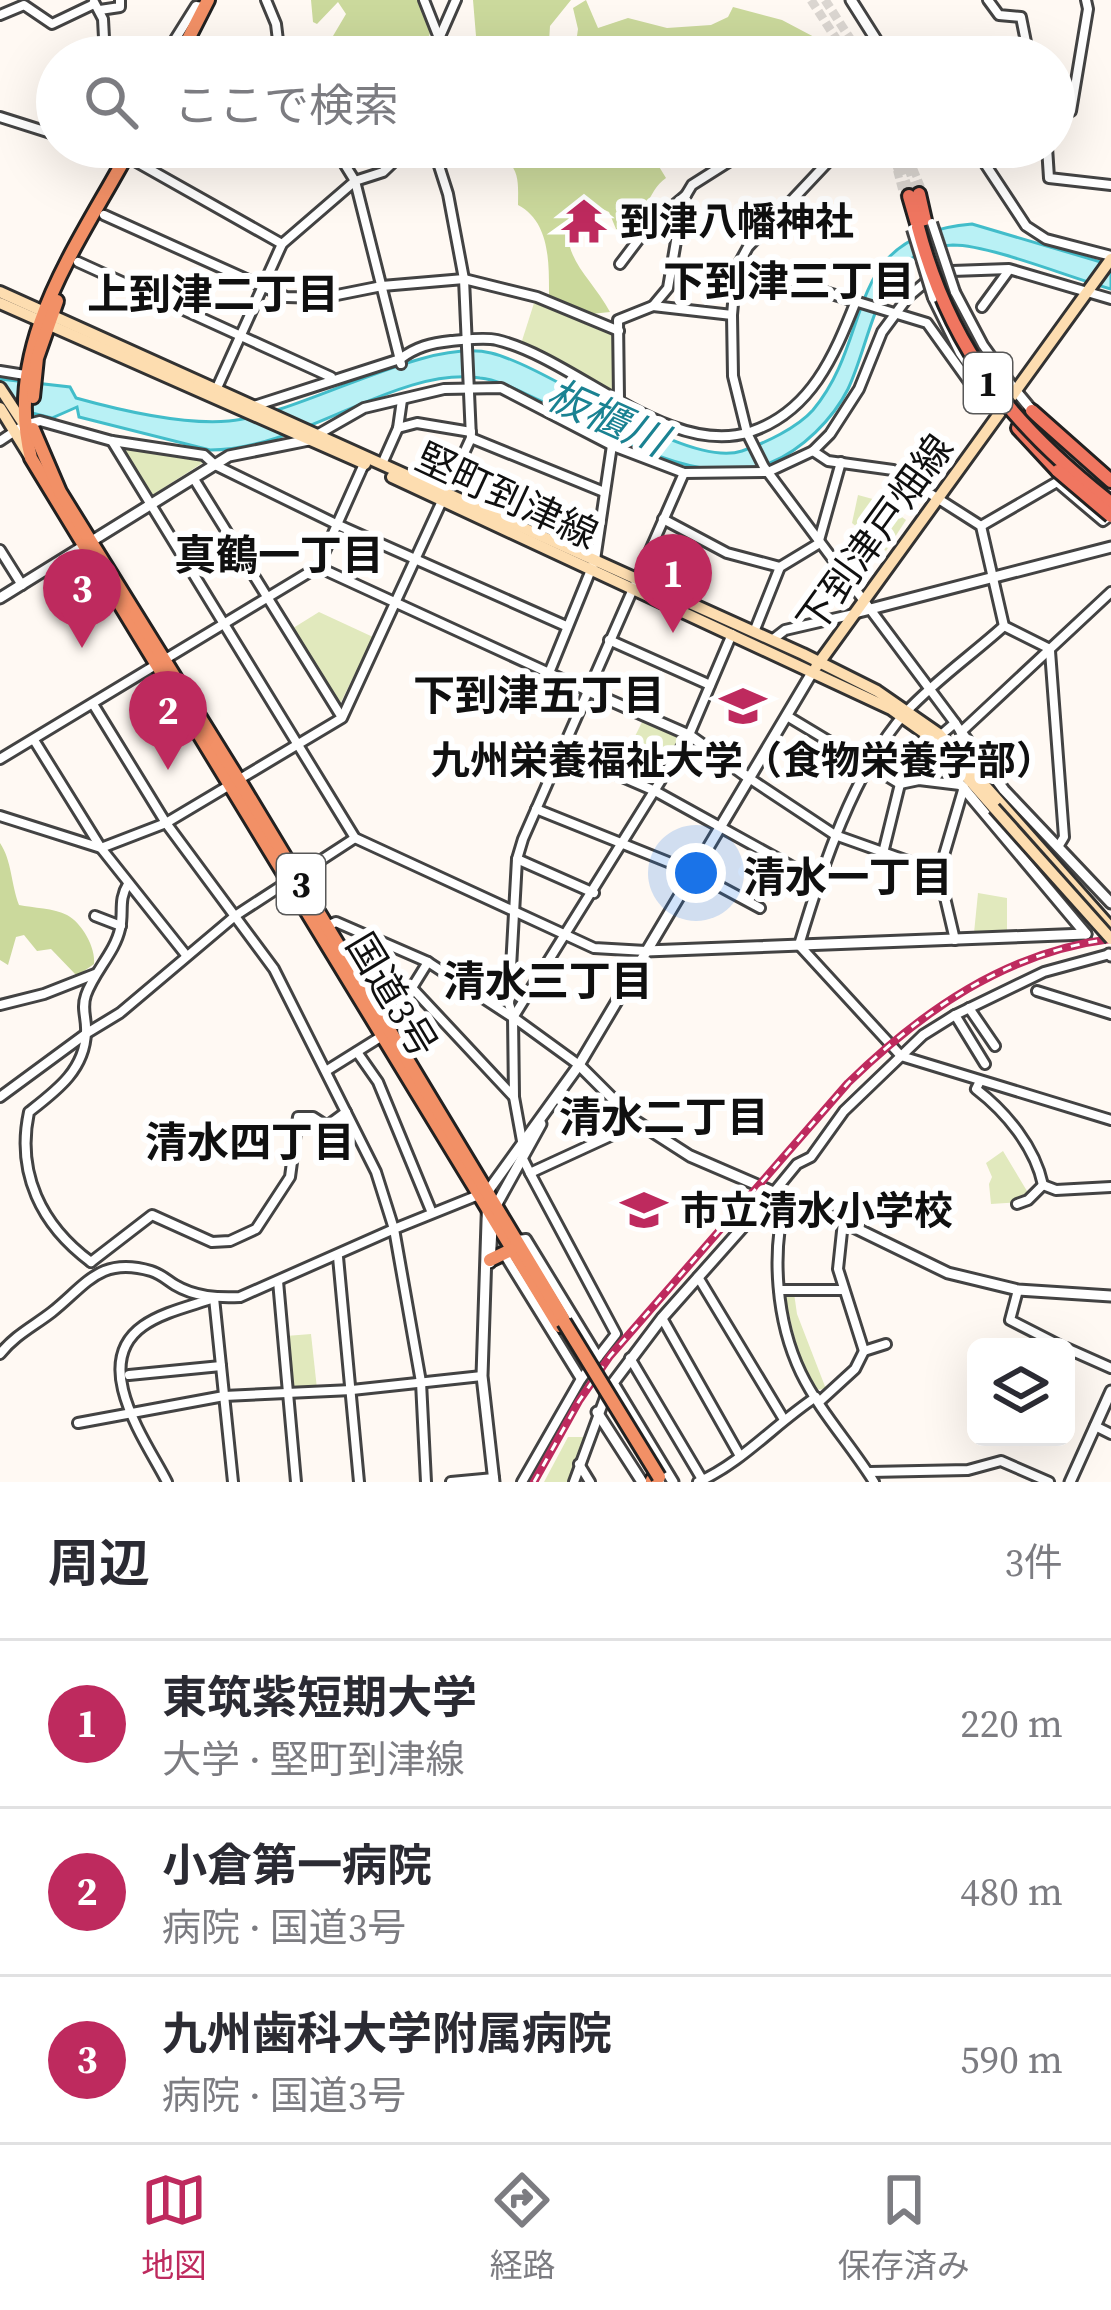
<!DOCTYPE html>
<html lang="ja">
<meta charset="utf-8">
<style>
body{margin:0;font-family:"Source Serif 4","Noto Sans JP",serif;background:#f2f2f3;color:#2b2b33}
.controls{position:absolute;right:36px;bottom:36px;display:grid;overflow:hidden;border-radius:18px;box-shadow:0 12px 48px #0002}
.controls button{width:108px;height:108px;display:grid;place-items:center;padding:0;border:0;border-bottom:3px solid #e1e1e2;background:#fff;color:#2b2b33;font:60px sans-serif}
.you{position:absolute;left:696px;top:873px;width:42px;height:42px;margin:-30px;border:9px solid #fff;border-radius:50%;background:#1a73e8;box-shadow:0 0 0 18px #1a73e833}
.badge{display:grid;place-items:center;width:78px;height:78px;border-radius:50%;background:#be2a5e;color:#fff;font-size:39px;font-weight:700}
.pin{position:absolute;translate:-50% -99px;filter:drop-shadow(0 3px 6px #0008)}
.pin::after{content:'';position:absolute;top:63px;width:42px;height:36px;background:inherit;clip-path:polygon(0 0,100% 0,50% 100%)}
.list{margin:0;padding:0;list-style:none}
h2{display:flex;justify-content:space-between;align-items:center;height:156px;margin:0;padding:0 48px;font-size:51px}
h2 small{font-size:39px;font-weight:400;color:#7c7c81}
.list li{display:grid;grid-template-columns:78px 1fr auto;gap:36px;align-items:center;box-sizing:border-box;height:168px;padding:0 48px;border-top:3px solid #e1e1e2}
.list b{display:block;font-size:45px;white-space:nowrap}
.list p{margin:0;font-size:39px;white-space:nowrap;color:#7c7c81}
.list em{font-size:39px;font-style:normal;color:#7c7c81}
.icon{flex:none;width:66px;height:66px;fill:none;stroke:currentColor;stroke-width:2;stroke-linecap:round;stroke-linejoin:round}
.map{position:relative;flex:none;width:1111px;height:1482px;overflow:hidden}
.search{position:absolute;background:#fff;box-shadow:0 12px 48px #0002;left:36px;right:36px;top:36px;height:132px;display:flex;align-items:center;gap:30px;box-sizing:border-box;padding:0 42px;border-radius:66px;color:#7c7c81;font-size:45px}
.sheet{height:660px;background:#fff}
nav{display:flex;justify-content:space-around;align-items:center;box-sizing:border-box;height:168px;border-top:3px solid #e1e1e2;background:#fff;font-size:33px;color:#7c7c81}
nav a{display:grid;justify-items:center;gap:6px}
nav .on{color:#be2a5e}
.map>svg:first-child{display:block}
.green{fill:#e1e9bd}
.forest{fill:#cbd99c}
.water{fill:#b9f1f5;stroke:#42bdca;stroke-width:3}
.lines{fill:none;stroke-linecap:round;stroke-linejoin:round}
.minor-tunnel{stroke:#dbd6d1;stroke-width:8;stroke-dasharray:8 4;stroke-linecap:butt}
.tertiary-tunnel{stroke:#dbd6d1;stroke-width:9;stroke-dasharray:9 4.5;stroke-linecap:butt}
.motorway-tunnel{stroke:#dbd6d1;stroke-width:12;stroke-dasharray:12 6;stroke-linecap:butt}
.minor-casing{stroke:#434343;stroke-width:14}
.tertiary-casing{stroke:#434343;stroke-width:15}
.secondary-casing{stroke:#323232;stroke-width:16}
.trunk-casing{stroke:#212121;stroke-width:18}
.motorway-casing{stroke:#212121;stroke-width:18}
.minor{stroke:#fff;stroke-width:8}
.tertiary{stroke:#fff;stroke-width:9}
.secondary{stroke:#fdddb0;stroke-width:10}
.trunk{stroke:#f29066;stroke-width:12}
.motorway{stroke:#f07660;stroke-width:12}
.rail-casing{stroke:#be2a5e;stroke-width:8}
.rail{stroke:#fff;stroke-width:3;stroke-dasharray:9;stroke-linecap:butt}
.minor-bridge-casing{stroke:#434343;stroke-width:14;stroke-linecap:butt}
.secondary-bridge-casing{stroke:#323232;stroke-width:16;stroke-linecap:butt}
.trunk-bridge-casing{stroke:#212121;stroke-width:18;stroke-linecap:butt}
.motorway-bridge-casing{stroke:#212121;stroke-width:18;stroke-linecap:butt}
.minor-bridge{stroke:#fff;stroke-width:8}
.secondary-bridge{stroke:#fdddb0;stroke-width:10}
.trunk-bridge{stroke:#f29066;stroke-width:12}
.motorway-bridge{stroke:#f07660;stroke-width:12}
.labels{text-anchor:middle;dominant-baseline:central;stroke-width:12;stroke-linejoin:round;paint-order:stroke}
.shield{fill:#fff;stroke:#585858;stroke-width:3}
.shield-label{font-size:36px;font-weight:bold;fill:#101010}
.poi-label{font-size:39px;font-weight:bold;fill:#101010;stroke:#fff;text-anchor:start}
.street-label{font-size:39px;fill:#101010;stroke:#fff}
.neighbourhood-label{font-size:42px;font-weight:bold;fill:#101010;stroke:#fff}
.water-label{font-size:42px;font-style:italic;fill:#1a8292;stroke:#fff}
</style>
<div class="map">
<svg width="1111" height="1482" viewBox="0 0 1111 1482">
<rect width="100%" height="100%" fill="#fff9f3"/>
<!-- green -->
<g class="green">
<polygon points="535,300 615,334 616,391 520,347"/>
<polygon points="121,445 202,460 204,462 151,496"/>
<polygon points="858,495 880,501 906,520 886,551 852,523"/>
<polygon points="319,612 373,637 340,704 335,704 290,630"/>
<polygon points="644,718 687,736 652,792 616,775"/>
<polygon points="978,893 1007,898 1007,932 974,933"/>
<polygon points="1003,1151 1030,1196 1024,1202 991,1204 989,1184 992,1177 986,1163"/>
<polygon points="784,1293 794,1293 797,1314 826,1389 815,1390 797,1348"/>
<polygon points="311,1334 317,1389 294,1391 286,1336"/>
<polygon points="568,1437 584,1437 570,1482 544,1482"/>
</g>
<!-- forest -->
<g class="forest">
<polygon points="311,0 419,0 430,33 423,57 340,57 333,36 346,14 338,2 317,24 313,22"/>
<polygon points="473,0 571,0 550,26 548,57 487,57 476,36"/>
<path d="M586,0L598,28L628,18L667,28L711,25L728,17L733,7L782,20L852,57H816L809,53C794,60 768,60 755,50C727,68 681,54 651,47L635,57H574L578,29L573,8Z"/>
<path d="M497,147H647L666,178C646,192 647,219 625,233L616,229L609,212L579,198C549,251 588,271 610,312L591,314L549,295C549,262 550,222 518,205C518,184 521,166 498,156Z"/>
<path d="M0,843C12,861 11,884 19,905C33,908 54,908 67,915C82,923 96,948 94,964L77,976L51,949L37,951L24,935L16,937L8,965L0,960Z"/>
</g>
<!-- water -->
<path class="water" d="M972,224L1111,265V289C1071,278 990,245 953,245C877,247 873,337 848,389C833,419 802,450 770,463C697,492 605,430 539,400C521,392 500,380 480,378C396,366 302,450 210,450L79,417L77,407L52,418L0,405V379L70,387L76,398C119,410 184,425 229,421C302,414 425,337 491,353C553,368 685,470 742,451C765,443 797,428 813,410C876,335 840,235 972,224Z"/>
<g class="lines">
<!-- minor-tunnel -->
<g class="minor-tunnel">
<polyline points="891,147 904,197"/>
<polyline points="904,147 923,192"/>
</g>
<!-- tertiary-tunnel -->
<g class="tertiary-tunnel">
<polyline points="811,0 848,57"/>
<polyline points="825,0 862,57"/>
</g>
<!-- motorway-tunnel -->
<g class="motorway-tunnel">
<polyline points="892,147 909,196"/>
<polyline points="903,147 919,194"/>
</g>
<!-- minor casing -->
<g class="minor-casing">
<g id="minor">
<polyline points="266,0 276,24 280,57"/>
<polyline points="424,0 439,38"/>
<polyline points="988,0 999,15 1021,17 1029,57"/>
<polyline points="94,2 103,19 105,57"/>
<polyline points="100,10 120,7 120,0"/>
<polyline points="0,15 24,5 52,24 94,4"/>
<polyline points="164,57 196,6 203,7"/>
<polyline points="431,57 456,0"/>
<polyline points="1071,111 1088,9 1086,0"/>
<polyline points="0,117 57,135"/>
<polyline points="92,147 125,159"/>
<polyline points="226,147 226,148"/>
<polyline points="334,147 355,181 401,364"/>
<polyline points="842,147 748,247 736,269 732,315 733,376 747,433 764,467 955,723"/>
<polyline points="974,147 1026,226 1046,239 1111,256"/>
<polyline points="1047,147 1049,178 1111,185"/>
<polyline points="133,160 282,244"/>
<polyline points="104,215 286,297 322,298 382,286 464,279 537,297 619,331"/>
<polyline points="78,262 331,377"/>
<polyline points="620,264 648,227 686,195"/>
<polyline points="738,270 766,291 825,292 927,323 977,393 1001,411"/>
<polyline points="955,292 983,345 1016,391"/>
<polyline points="933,298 960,353 996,405"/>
<polyline points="653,306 732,315"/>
<polyline points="982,307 1009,270"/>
<polyline points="0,371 25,375"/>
<polyline points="216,390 282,244 355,181 383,172 409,147"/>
<polyline points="402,400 398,428 417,423 471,432"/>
<path d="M254,406L400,359C416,347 431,343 451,341C465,340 483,337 497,340C576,359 668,458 750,432C811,412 834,356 856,301"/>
<polyline points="315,436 364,408 444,389 501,388 613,446 684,473 768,472 813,451 830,434 859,389 882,332 908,297 934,275 952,271 1009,269 1111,299"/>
<polyline points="471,438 604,492"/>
<polyline points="0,441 24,425 40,421 112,441 204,455 215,465 336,524 566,626"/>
<polyline points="112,441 355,838 594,948 646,951"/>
<polyline points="813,451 828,461 893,470 981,526 1004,626 1050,649"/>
<polyline points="382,464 398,428"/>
<polyline points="194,479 341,716"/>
<polyline points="663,519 727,553 780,567"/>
<polyline points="981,526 1057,482 1103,521 1111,515"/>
<polyline points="0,550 22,585"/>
<polyline points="318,567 586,690"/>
<path d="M1004,626C973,654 936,680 907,711C854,769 821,871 799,945L901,1056L1111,1120"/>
<polyline points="754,632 780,567 818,544 841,462"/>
<polyline points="609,640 710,685"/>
<polyline points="772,640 785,630 854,614"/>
<polyline points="1050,651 1064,837 1058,847"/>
<polyline points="549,673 595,560 619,398 618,320 653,306 668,288 683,200 692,185 752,147"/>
<polyline points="787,716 900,784 919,780 960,785"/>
<polyline points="34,740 101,848 186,955"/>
<polyline points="562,751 655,791 818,881"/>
<polyline points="0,759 318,567 364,464"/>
<polyline points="749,778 835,835 939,872"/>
<polyline points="961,785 927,747 955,723 961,732 1111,592"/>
<polyline points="536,809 693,872 760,908"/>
<polyline points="0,816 101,848 166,823 342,718 471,438 464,279 448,194 433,147"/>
<polyline points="883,853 900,784"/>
<polyline points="517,859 594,893"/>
<polyline points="95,916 121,926"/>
<polyline points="327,926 336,922 428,962 512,1017"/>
<polyline points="955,940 939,872 964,787"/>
<polyline points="413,989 513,1096"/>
<polyline points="1037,991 1111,1014"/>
<polyline points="0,1005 44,994 95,974"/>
<polyline points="969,1008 995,1046"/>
<polyline points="955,1015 985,1064"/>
<polyline points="514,1016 689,735 732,634"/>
<polyline points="513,1017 509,1004 517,859 523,839 684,473"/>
<polyline points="357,1052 378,1082 432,1213"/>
<polyline points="326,1071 382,1036 428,962"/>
<path d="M980,1081L976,1089C1006,1112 1035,1147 1043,1185"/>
<polyline points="0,1097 87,1033 120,1013 235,916 355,838"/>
<polyline points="522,1141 514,1097 513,1017 579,1065"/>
<polyline points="523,1159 530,1173 617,1133 634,1120"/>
<polyline points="1043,1185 1056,1190 1111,1187"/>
<polyline points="774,1192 797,1164 811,1157 844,1111 923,1035 955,1015 1044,972 1110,954"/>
<path d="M786,1198C771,1252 776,1321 801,1373C820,1412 851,1445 874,1482"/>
<polyline points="1017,1204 1028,1200 1043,1185"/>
<polyline points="843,1222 838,1269 864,1351"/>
<polyline points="517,1240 526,1239 598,1357"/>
<polyline points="511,1252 507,1259 581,1379"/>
<polyline points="338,1257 359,1482"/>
<path d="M91,1262C41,1225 16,1173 29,1112C56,1091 85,1070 86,1032C87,1018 81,1009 86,995C94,972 115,952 120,929C124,912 118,900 128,884"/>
<polyline points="91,1262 152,1215 212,1242 230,1241 256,1229 290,1177 298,1117 313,1117 327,1126 346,1112"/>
<polyline points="698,1277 783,1418"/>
<polyline points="278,1281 296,1482"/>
<polyline points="779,1290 842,1290"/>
<polyline points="1018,1290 1010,1320 1063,1347"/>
<polyline points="214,1298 233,1482"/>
<polyline points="662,1318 740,1456"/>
<polyline points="1066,1348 1111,1368"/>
<path d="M0,1354C15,1335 34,1326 52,1312C86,1285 100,1256 151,1271C161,1274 167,1280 175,1285C195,1297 218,1298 240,1297L394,1229L376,1172L274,969L166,823L93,704"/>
<polyline points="630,1358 703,1481"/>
<polyline points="129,1375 221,1366"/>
<polyline points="819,1402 855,1369 864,1351 886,1344"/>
<polyline points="78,1423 224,1396 352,1390 482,1376"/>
<polyline points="1095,1426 1111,1434"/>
<polyline points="579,1464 590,1482"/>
<polyline points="870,1472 968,1470 1001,1461 1049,1482"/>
<path d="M167,1482C146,1441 89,1364 143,1326C163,1312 191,1306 214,1298"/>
<polyline points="426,1482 421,1382 394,1229 481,1194"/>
<polyline points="451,1482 494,1478"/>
<polyline points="522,1482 581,1379 616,1334 530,1173"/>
<polyline points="574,1482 606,1395"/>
<path d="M698,1482C742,1463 776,1423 816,1397"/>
</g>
</g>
<!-- tertiary casing -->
<g class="tertiary-casing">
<g id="tertiary">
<polyline points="851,0 887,57"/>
<polyline points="1016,391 1035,414"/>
<polyline points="0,598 229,456 309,440"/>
<polyline points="855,613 1111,547"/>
<polyline points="586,690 689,735 749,778"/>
<polyline points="961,732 1004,790 1111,903"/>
<polyline points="961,785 1086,934"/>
<polyline points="646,951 1086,934"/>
<polyline points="1109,954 1111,956"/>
<polyline points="579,1065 634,1120 690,1156 843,1222 948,1273 1018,1290 1111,1296"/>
<polyline points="490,1263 493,1211 541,1124"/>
<polyline points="597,1412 642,1482"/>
<polyline points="494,1482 482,1376 488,1191 579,1065 813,671"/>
<polyline points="673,1482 613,1383 662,1318 774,1192"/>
<polyline points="1070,1482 1111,1391"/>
</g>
</g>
<!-- secondary casing -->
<g class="secondary-casing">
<g id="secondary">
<polyline points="0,292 803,654 877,691 939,734 1111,928"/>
<polyline points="0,303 365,464"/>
<polyline points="0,388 27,429"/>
<polyline points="0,408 29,455"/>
<polyline points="392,477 891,709 933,739 994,808"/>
<polyline points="816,667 1111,259"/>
</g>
</g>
<!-- trunk casing -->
<g class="trunk-casing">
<g id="trunk">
<polyline points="179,57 208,0"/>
<path d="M131,147C80,243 2,343 31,458L559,1326"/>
<polyline points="33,397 37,358 57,301"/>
<polyline points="33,429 60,492 240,782 563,1318"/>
<polyline points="490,1260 511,1250"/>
<polyline points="652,1480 653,1482"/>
</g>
</g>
<!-- motorway casing -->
<g class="motorway-casing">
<g id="motorway">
<polyline points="919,194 926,225"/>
<polyline points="909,196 918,227"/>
<polyline points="1032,411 1111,481"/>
<polyline points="1018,428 1058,471"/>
</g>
</g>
<!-- minor -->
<use href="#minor" class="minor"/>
<!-- tertiary -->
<use href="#tertiary" class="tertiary"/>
<!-- secondary -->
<use href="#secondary" class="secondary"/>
<!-- trunk -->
<use href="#trunk" class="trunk"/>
<!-- motorway -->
<use href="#motorway" class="motorway"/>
<!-- rail casing -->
<g class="rail-casing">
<path id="rail" d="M534,1482L579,1401L610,1356L848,1083C922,1011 1006,952 1111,939"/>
</g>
<!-- rail -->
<use href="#rail" class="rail"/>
<!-- minor-bridge casing -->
<g class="minor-bridge-casing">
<g id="minor-bridge">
<polyline points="932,223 955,292"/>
<polyline points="912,229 933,298"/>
</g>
</g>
<!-- secondary-bridge casing -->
<g class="secondary-bridge-casing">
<polyline id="secondary-bridge" points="994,808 1111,939"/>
</g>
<!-- trunk-bridge casing -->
<g class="trunk-bridge-casing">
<polyline id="trunk-bridge" points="564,1322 659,1477"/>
</g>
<!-- motorway-bridge casing -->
<g class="motorway-bridge-casing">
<g id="motorway-bridge">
<path d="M918,227C950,349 1012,426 1111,503"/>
<polyline points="1058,471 1111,516"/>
</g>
</g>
<!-- minor-bridge -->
<use href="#minor-bridge" class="minor-bridge"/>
<!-- secondary-bridge -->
<use href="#secondary-bridge" class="secondary-bridge"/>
<!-- trunk-bridge -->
<use href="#trunk-bridge" class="trunk-bridge"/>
<!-- motorway-bridge -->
<use href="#motorway-bridge" class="motorway-bridge"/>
</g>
<!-- icons -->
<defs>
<g id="temple-bare" transform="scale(3.6)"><path d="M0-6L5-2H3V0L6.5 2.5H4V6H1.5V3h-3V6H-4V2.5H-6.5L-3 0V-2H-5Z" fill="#be2a5e" stroke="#fff" stroke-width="2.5" paint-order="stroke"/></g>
<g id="university-bare" transform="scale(3.6)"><path d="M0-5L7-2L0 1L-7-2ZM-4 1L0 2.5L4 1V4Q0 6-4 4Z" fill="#be2a5e" stroke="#fff" stroke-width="2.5" paint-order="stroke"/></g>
<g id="school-bare" transform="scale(3.6)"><path d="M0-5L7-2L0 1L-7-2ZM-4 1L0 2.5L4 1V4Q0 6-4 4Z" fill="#be2a5e" stroke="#fff" stroke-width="2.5" paint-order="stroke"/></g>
</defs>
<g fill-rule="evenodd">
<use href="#temple-bare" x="584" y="221"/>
<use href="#university-bare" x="743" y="706"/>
<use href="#school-bare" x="644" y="1210"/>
</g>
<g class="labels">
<!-- shield labels -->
<g class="shield">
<rect x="964" y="353" width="48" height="60" rx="9"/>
<rect x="277" y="854" width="48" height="60" rx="9"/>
</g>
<g class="shield-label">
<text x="988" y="383">1</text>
<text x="301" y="884">3</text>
</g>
<!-- poi labels -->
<g class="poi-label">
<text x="620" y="221">到津八幡神社</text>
<text x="743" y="760" text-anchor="middle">九州栄養福祉大学（食物栄養学部）</text>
<text x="680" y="1210">市立清水小学校</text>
</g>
<!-- street labels -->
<g class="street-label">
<text transform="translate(507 496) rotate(25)">堅町到津線</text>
<text transform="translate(875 534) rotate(-54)">下到津戸畑線</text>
<text transform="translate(392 995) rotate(59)">国道3号</text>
</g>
<!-- neighbourhood labels -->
<g class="neighbourhood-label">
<text x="789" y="281">下到津三丁目</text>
<text x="213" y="294">上到津二丁目</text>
<text x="279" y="555">真鶴一丁目</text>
<text x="539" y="695">下到津五丁目</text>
<text x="848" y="877">清水一丁目</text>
<text x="548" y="981">清水三丁目</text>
<text x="664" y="1117">清水二丁目</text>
<text x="250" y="1142">清水四丁目</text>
</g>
<!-- water labels -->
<g class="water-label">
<text transform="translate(607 417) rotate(24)">板櫃川</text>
</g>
</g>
</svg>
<div class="controls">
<button><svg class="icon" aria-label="layers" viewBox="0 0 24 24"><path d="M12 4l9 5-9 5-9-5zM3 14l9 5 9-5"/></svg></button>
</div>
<div class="you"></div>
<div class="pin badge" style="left:673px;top:633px">1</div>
<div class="pin badge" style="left:168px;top:770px">2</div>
<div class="pin badge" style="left:82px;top:648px">3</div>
<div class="search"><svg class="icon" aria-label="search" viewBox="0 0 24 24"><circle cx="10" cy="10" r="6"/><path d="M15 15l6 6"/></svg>ここで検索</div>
</div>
<section class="sheet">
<h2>周辺<small>3件</small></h2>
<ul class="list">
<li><span class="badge">1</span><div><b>東筑紫短期大学</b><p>大学 · 堅町到津線</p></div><em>220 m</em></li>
<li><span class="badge">2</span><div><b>小倉第一病院</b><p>病院 · 国道3号</p></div><em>480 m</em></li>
<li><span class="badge">3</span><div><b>九州歯科大学附属病院</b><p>病院 · 国道3号</p></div><em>590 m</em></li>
</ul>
</section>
<nav>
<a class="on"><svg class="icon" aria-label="map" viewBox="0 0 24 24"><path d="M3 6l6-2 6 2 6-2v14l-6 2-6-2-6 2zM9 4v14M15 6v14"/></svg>地図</a>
<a><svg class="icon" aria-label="directions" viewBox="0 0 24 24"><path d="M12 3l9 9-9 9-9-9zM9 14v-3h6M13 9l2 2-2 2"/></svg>経路</a>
<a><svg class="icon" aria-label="saved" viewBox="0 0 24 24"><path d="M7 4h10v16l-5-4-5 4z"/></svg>保存済み</a>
</nav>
